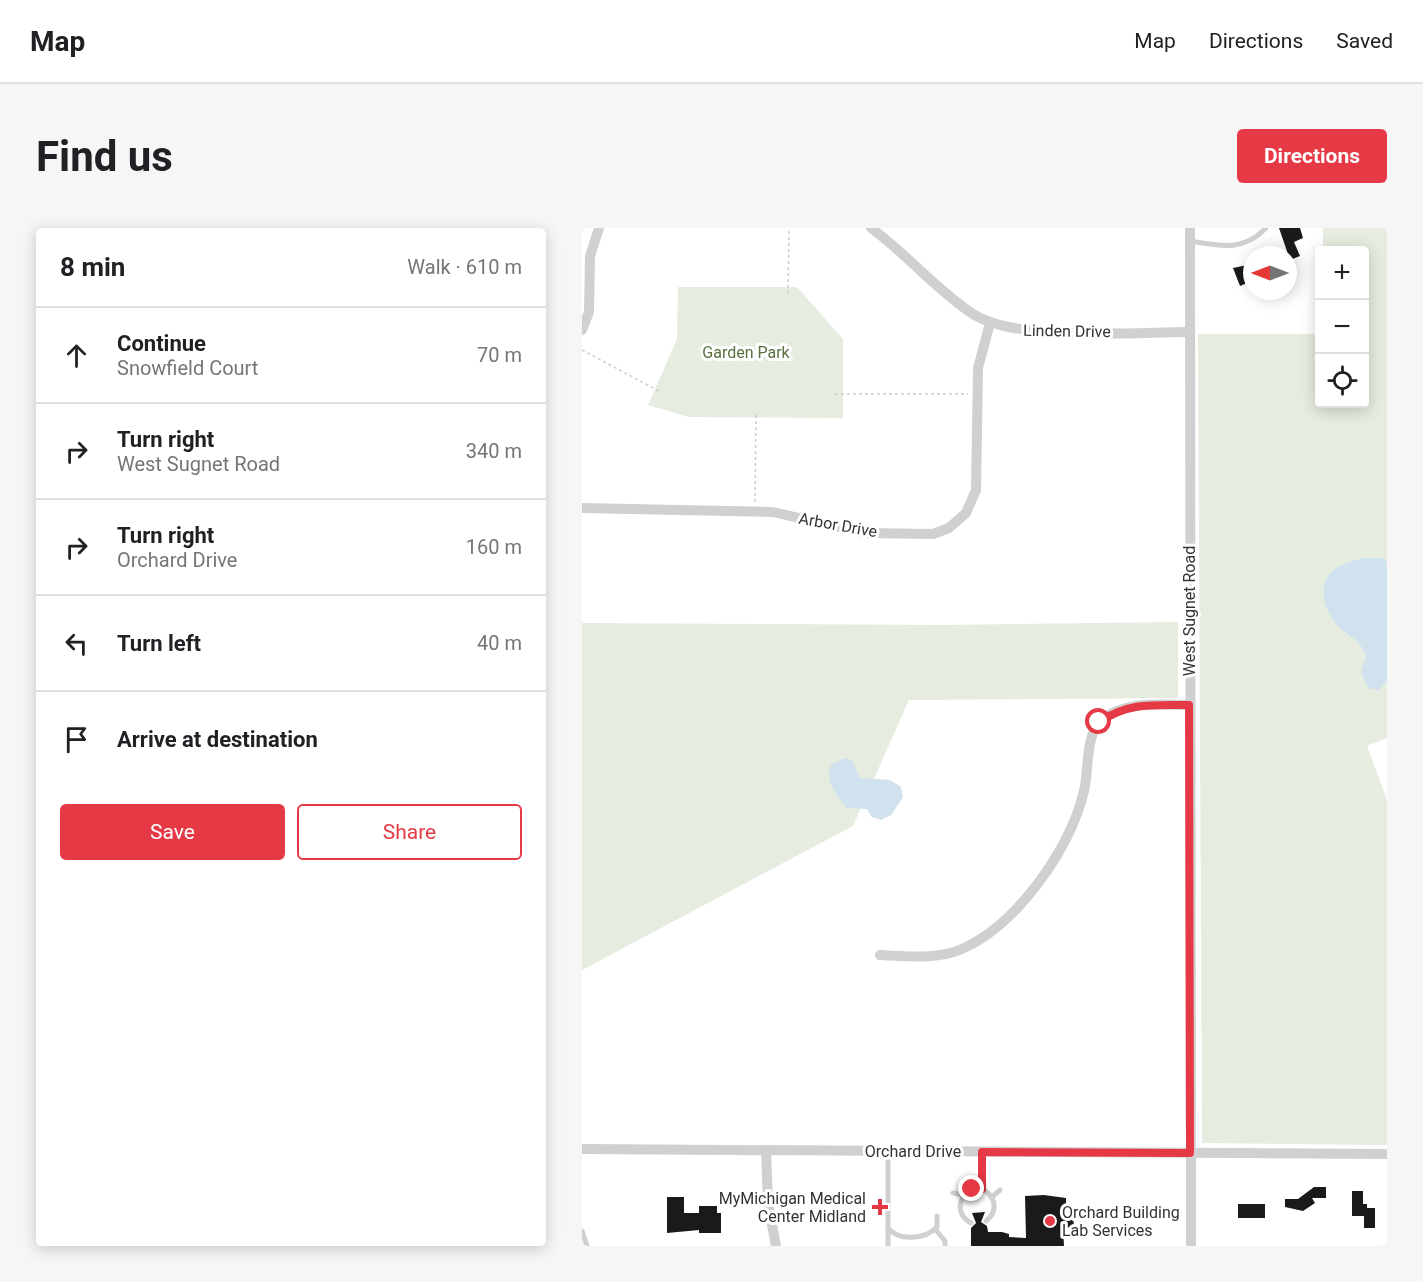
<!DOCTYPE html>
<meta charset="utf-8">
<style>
body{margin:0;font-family:Roboto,sans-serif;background:#f6f6f6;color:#202124}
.controls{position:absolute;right:18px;top:18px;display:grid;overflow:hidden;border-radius:6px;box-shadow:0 3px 15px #0003}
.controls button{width:54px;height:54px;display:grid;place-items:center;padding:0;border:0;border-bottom:2px solid #e0e0e0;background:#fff;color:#202124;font:30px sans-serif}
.compass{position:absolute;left:661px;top:18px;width:54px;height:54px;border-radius:50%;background:#fff;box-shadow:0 3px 15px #0003;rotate:270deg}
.stop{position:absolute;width:18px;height:18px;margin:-14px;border:4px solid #e63946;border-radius:50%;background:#fff}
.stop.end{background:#e63946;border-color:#fff;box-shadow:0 2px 6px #0008}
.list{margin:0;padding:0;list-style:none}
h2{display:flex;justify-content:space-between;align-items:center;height:78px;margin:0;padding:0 24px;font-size:26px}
h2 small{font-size:20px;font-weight:400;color:#757577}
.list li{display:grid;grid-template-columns:39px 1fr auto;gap:18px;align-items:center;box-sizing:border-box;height:96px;padding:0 24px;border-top:2px solid #e0e0e0}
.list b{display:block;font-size:22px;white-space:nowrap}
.list p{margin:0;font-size:20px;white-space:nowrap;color:#757577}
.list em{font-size:20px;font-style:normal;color:#757577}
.actions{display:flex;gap:12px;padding:18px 24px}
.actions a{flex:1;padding:14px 0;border:2px solid #e63946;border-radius:6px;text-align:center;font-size:21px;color:#e63946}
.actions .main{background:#e63946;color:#fff}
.icon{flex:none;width:33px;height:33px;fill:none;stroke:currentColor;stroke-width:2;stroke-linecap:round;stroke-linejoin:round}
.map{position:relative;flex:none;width:805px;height:1018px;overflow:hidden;border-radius:6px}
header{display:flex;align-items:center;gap:36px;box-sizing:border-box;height:84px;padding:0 30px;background:#fff;border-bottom:2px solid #e0e0e0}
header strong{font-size:28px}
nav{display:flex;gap:33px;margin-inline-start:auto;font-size:21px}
.intro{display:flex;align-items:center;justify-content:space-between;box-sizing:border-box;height:144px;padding:0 36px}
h1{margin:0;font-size:42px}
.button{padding:15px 27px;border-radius:6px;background:#e63946;color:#fff;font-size:21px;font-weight:700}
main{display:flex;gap:36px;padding:0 36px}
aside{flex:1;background:#fff;border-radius:6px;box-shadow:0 3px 15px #0003}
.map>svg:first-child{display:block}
.green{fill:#e6ecdf}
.water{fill:#cfe2ee}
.building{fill:#1a1a1a}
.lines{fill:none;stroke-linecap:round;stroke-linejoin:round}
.path{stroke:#cdcdcd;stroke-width:1.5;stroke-dasharray:3 3;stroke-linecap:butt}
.lane{stroke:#d0d0d0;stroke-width:5}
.street{stroke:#d0d0d0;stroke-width:10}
.route{stroke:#e63946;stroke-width:8}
.poi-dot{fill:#e63946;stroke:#fff;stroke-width:2}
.labels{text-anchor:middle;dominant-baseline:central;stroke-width:6;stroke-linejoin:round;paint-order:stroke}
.street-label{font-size:16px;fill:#333;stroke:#fff}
.park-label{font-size:16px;fill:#56703f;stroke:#fff}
.poi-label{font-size:16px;fill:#333;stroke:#fff;text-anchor:end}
</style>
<header>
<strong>Map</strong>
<nav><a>Map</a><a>Directions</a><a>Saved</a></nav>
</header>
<div class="intro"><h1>Find us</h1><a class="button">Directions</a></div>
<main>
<aside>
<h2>8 min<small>Walk · 610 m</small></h2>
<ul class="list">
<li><svg class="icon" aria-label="ahead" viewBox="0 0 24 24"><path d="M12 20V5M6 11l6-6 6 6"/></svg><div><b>Continue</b><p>Snowfield Court</p></div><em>70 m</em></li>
<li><svg class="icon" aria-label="right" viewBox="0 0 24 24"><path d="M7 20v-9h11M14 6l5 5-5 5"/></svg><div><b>Turn right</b><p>West Sugnet Road</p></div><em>340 m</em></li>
<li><svg class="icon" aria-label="right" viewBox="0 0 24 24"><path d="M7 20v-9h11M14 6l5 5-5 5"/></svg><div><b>Turn right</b><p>Orchard Drive</p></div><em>160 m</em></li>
<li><svg class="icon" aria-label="left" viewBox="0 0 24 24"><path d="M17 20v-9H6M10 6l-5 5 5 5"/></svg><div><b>Turn left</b></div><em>40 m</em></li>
<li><svg class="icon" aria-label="arrive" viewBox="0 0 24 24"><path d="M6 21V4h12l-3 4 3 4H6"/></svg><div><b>Arrive at destination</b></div></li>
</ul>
<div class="actions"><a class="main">Save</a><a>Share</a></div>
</aside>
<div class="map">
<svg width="805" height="1018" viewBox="0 0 805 1018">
<rect width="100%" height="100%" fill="#fff"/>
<!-- green -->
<g class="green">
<polygon points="741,0 805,0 805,510 785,518 805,572 805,917 620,915 616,106 737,106 738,176 782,176 782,22 741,22"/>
<polygon points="96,59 215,59 261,111 261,190 107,189 66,177 95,111"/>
<polygon points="596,394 596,470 327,472 271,598 0,742 0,395 361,397"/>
</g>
<!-- water -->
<g class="water">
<path d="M780,330H801L805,335V452L797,462L786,460L779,444L784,427C776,409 768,410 756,398C742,383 734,354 753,341C760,336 772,333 780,330Z"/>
<path d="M264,530L271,533L277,550L308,552L319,559L321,569L309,587L299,592L290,589L285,581L264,580C256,568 240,550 250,536Z"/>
</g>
<!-- building -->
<g class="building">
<polygon points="697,0 718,0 721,10 712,14 718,28 708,32"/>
<polygon points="670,36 670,53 658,58 651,40"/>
<polygon points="732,959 744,959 744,970 730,970 733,975 721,983 703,979 703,971 716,971"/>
<polygon points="770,963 781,963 781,976 785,976 785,980 793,980 793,1000 782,1000 782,988 770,988"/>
<polygon points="462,967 484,970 484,987 491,987 492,999 481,1000 482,1018 389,1018 389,1000 394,995 390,985 403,984 399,994 405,998 406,1004 420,1004 427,1006 427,1009 444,1010 443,968"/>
<polygon points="85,969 102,969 102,985 117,985 117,978 135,978 135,985 139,985 139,1005 117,1005 117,1002 85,1005"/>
<rect x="656" y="976" width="27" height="14"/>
</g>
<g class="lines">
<!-- path -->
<g class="path">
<polyline points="206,66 207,0"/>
<polyline points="0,122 77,163"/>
<polyline points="253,166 386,166"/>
<polyline points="173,274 174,185"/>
</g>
<!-- lane -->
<g class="lane">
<path d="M608,13C638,18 661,24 684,0"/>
<path d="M306,923V1000C317,1014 344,1011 355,999V988"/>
<polyline points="400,924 400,961"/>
<polyline points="371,965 382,967"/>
<polyline points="410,969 418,962"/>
<path d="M389,995C378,989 375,978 382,967L395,960C413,964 418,982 404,993"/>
<polyline points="306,1000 306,1018"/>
<polyline points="353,1001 363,1013 363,1018"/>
<polyline points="0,1003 5,1018"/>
</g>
<!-- street -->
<g class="street">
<path d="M289,0C325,26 353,61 391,86C435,114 553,104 608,104"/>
<polyline points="608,0 609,1018"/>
<polyline points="0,102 7,84 8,28 17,0"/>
<polyline points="0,280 191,284 281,305 351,306 367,300 384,285 394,262 396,140 408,95"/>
<path d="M298,727C324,728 355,732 380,721C435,697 488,621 502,563C507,543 503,507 519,493C542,472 578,477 607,477"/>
<polyline points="0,921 805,926"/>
<polyline points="184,922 186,975 194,1018"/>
</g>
</g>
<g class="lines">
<!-- route -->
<path class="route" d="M390,961H400V924L608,925L607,477C571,477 547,474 517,494"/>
</g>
<!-- markers -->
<g class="poi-dot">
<path d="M295 970h6v6h6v6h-6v6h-6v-6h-6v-6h6z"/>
<circle cx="468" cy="993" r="6"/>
</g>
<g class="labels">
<!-- street labels -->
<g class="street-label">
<text transform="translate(485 103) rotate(1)">Linden Drive</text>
<text transform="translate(256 297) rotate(10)">Arbor Drive</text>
<text transform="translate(607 383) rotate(-90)">West Sugnet Road</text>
<text x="331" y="923">Orchard Drive</text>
</g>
<!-- park labels -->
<g class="park-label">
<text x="164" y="124">Garden Park</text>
</g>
<!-- poi labels -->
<g class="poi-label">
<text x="284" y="970">MyMichigan Medical<tspan x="284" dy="18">Center Midland</tspan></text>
<text x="480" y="984" text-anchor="start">Orchard Building<tspan x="480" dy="18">Lab Services</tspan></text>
</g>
</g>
</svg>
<div class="controls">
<button>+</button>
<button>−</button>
<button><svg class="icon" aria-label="locate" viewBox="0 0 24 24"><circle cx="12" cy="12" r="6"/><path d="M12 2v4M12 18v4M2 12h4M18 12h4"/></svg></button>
</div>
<svg class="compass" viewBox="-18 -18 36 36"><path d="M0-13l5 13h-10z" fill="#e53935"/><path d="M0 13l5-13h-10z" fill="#757577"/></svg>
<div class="stop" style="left:517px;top:494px"></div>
<div class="stop end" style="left:390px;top:961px"></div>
</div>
</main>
